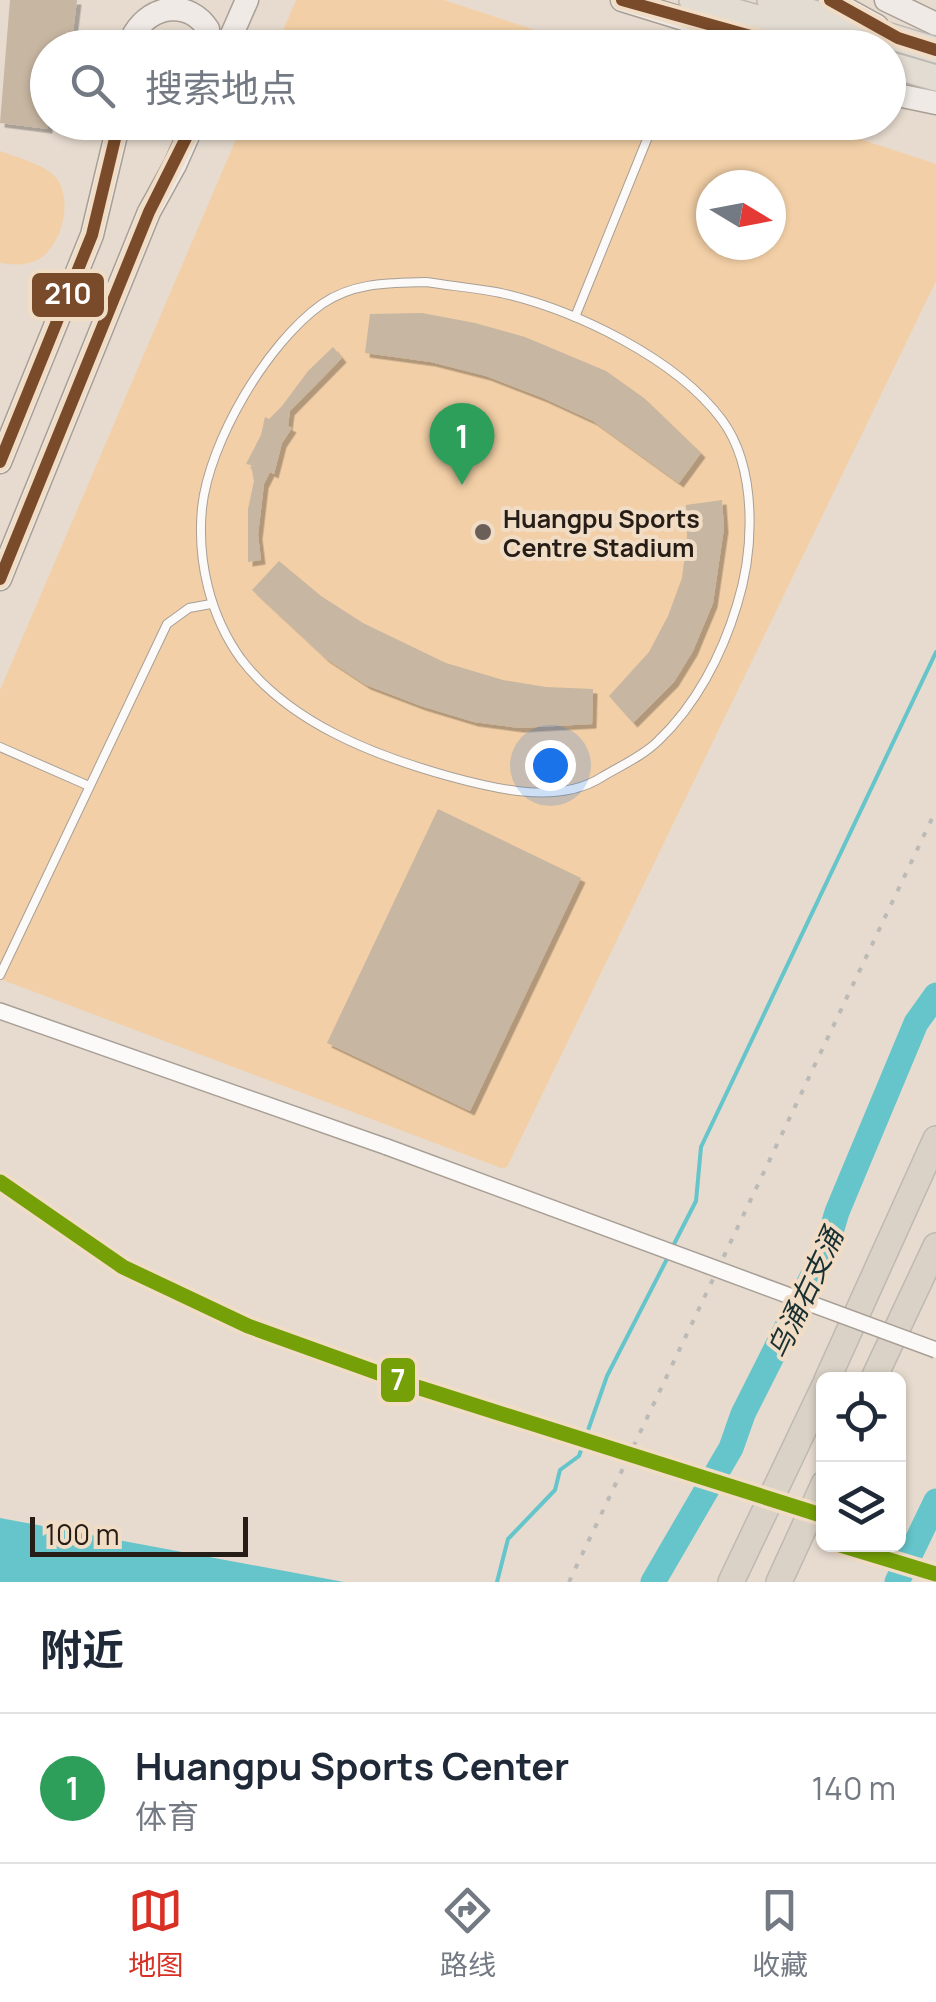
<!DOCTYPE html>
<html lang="zh">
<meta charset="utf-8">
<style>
body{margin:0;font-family:Manrope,"Noto Sans SC",sans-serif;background:#f6f6f7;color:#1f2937}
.controls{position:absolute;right:30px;bottom:30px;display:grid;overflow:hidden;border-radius:15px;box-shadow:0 2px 8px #0004}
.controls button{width:90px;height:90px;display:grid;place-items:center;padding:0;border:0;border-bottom:2px solid #e0e1e3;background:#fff;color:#1f2937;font:50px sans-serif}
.compass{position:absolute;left:696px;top:170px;width:90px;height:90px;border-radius:50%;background:#fff;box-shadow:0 2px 8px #0004;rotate:100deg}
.scale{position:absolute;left:30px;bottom:25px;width:218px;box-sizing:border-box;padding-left:10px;border:5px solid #261e16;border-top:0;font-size:28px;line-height:35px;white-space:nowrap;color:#261e16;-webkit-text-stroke:8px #f1dcc5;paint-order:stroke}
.you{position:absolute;left:550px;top:765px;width:35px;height:35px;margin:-25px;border:8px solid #fff;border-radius:50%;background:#1a73e8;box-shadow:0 0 0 15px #1a73e833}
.badge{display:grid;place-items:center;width:65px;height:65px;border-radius:50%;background:#d93025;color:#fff;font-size:32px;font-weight:700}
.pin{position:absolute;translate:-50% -82px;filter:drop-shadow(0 2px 5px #0008)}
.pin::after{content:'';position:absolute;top:52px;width:35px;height:30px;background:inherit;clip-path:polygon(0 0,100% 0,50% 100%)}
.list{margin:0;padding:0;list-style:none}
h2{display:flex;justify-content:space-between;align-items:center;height:130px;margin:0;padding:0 40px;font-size:42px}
h2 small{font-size:32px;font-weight:400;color:#747a83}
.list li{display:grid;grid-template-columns:65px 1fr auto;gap:30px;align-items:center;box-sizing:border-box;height:150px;padding:0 40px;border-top:2px solid #e0e1e3}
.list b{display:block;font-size:38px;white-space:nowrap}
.list p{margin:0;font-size:32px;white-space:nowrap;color:#747a83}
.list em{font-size:32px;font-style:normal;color:#747a83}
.icon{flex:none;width:55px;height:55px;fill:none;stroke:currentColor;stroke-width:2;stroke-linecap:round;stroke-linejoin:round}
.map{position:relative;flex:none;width:936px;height:1582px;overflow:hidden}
.search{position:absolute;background:#fff;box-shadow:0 2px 8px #0004;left:30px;right:30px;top:30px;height:110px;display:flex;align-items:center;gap:25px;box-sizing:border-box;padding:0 35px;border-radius:55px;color:#747a83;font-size:38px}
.sheet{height:280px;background:#fff}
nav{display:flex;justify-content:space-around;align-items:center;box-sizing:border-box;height:140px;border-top:2px solid #e0e1e3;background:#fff;font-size:28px;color:#747a83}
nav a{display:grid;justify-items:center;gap:5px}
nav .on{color:#d93025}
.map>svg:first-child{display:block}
.green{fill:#f2cfa6;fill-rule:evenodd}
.water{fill:#65c5ca}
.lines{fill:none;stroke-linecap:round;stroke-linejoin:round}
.stream{stroke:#65c5ca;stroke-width:4}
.river{stroke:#65c5ca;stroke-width:25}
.building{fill:#c7b6a2;filter:url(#shadow)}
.service-casing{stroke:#a89f96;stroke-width:10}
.minor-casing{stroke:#a89f96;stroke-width:18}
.secondary-casing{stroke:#a89f96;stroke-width:25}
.primary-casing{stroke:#beb9b2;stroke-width:28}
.trunk-casing{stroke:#beb9b2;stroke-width:28}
.service{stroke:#fbfaf8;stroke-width:8}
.minor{stroke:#fbfaf8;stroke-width:15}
.secondary{stroke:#efeae5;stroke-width:22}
.primary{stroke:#e3dcd2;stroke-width:25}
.trunk{stroke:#dad2c6;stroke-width:25}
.rail{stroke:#bcbab6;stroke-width:4;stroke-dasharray:5 10;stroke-linecap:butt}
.minor-bridge-casing{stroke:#a89f96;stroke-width:18;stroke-linecap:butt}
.minor-bridge{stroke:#fbfaf8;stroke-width:15}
.bus-1-casing{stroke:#f1dcc5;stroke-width:20}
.bus-1{stroke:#7a4b2a;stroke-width:12}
.metro-1-casing{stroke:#f1dcc5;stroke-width:22}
.metro-1{stroke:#75a007;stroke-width:15}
.poi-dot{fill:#6a6057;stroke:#f1dcc5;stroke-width:4}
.labels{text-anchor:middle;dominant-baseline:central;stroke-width:8;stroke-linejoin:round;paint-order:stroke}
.poi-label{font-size:25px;font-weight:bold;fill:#261e16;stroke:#f1dcc5;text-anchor:start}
.water-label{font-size:28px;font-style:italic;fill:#193032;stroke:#f1dcc5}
.line-badge{stroke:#f1dcc5;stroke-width:4}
.badge-label{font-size:28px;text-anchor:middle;font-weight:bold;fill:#fff}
</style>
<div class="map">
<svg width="936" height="1582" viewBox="0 0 936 1582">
<defs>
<filter id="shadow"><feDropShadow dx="4.5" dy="4.5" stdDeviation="0" flood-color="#0004"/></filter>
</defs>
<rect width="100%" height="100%" fill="#e7dbcf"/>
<!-- green -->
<g class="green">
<polygon points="296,0 444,0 586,47 276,47"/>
<path d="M243,123H811L936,164V281L507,1167L501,1168L0,979V690ZM711,185H771V245H711Z"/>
<path d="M0,151C17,158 46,164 57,179C73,201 62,245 39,259C27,266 13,265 0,263Z"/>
</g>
<!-- water -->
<polygon class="water" points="0,1518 344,1582 0,1582"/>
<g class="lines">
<!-- stream -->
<g class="stream">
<polyline points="672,1248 696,1201 701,1147 936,652"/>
<polyline points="497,1582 508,1539 555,1490 560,1470 579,1456 607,1376 668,1257"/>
</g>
<!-- river -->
<g class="river">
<polyline points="653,1582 731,1448 743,1414 826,1249 837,1212 916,1023 936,995"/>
<polyline points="897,1582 936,1501"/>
</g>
</g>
<!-- building -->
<g class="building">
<polygon points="10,0 77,0 71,48 48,48 48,129 0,123"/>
<polygon points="422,313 475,323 525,337 606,371 644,398 701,453 679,483 593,421 543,398 486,376 431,362 365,353 370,314"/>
<polygon points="333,347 342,358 290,411 288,426 292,428 282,443 274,474 270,472 264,484 258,535 261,560 248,562 248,509 254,481 251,465 246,464 261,435 265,417 269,419 282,406 308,371"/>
<polygon points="722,500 724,528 713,603 693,651 674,682 633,723 609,696 649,652 668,616 682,578 687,538 686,505"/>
<polygon points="279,561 321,596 363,623 446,663 503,680 546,687 593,689 592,724 519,728 474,722 421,706 366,685 325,658 252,590"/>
<polygon points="438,809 581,878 470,1111 327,1043"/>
</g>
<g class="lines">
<!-- service casing -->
<g class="service-casing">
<g id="service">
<polyline points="683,48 689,23"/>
<path d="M426,282C451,286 476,288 501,293C575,310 676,358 722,420C758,469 754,551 737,605C722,655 696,705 658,741C643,756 620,766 602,777C558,805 495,789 448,776C373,755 290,723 241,659C210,616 197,561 202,508C209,442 267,343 322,304C354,282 390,283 426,282Z"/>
<polyline points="575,317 654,122"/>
<polyline points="0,747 89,786"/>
<polyline points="0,975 167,624 189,608 211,604"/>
</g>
</g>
<!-- minor casing -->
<g class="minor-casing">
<polyline id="minor" points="0,1011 387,1147"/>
</g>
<!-- secondary casing -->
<g class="secondary-casing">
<g id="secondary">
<polyline points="622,0 690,21 796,48"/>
<polyline points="830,0 877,26"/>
<polyline points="886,0 936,24"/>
<path d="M134,34C152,4 189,0 208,29L206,48"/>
<polyline points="226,48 247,0"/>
<polyline points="888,93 936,103"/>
<polyline points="0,462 92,235 119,122"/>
<polyline points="0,579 149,212 175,165 194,122"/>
</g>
</g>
<!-- primary casing -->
<g class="primary-casing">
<g id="primary">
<polyline points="692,0 824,36 851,48"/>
<polyline points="770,0 936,50"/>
<polyline points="888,64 936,78"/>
</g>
</g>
<!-- trunk casing -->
<g class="trunk-casing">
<g id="trunk">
<polyline points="827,1380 936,1139"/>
<polyline points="873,1380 936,1246"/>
<polyline points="731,1582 824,1387"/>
<polyline points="779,1582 824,1484"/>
</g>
</g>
<!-- service -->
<use href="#service" class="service"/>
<!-- minor -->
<use href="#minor" class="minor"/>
<!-- secondary -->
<use href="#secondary" class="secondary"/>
<!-- primary -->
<use href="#primary" class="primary"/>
<!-- trunk -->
<use href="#trunk" class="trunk"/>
<!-- rail -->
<polyline class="rail" points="569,1582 936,810"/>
<!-- minor-bridge casing -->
<g class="minor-bridge-casing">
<polyline id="minor-bridge" points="387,1147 936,1350"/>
</g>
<!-- minor-bridge -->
<use href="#minor-bridge" class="minor-bridge"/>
<!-- bus-1 casing -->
<g class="bus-1-casing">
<g id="bus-1">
<polyline points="622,0 794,48"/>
<polyline points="830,0 898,38 936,50"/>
<polyline points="0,462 92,235 119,122"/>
<polyline points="0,579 149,212 194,122"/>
</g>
</g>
<!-- bus-1 -->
<use href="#bus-1" class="bus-1"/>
<!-- metro-1 casing -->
<g class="metro-1-casing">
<g id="metro-1">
<polyline points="0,1182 123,1267 248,1326 420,1388 824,1516"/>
<polyline points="837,1544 936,1574"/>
</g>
</g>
<!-- metro-1 -->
<use href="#metro-1" class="metro-1"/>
</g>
<!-- markers -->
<circle class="poi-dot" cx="483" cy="532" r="10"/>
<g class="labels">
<!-- poi labels -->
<g class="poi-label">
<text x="503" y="518">Huangpu Sports<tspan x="503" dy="29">Centre Stadium</tspan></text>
</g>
<!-- water labels -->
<g class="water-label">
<text transform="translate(804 1293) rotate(-65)">乌涌右支涌</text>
</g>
</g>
<g class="line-badge">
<rect x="30" y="271" width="76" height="48" rx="10" fill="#7a4b2a"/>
<rect x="379" y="1356" width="38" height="48" rx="10" fill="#75a007"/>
</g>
<g class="badge-label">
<text x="68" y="304">210</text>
<text x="398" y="1390">7</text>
</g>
</svg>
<div class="controls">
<button><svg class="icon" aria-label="locate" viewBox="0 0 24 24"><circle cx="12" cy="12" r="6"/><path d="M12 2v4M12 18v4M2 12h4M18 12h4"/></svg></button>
<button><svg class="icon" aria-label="layers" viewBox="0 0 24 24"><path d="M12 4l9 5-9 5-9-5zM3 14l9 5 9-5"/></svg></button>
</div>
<svg class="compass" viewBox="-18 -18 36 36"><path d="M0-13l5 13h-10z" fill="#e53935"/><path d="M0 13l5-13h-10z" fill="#747a83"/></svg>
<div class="scale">100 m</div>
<div class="you"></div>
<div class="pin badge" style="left:462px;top:485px;background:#2e9e5b">1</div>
<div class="search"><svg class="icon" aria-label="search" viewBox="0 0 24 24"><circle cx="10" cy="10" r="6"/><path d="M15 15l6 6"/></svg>搜索地点</div>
</div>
<section class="sheet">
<h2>附近<small></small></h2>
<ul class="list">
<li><span class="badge" style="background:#2e9e5b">1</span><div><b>Huangpu Sports Center</b><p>体育</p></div><em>140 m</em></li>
</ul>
</section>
<nav>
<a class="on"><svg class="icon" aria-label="map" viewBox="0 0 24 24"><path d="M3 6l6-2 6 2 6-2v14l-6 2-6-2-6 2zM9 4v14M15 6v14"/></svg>地图</a>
<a><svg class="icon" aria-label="directions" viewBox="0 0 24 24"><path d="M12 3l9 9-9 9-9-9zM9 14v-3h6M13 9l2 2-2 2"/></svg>路线</a>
<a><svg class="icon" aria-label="saved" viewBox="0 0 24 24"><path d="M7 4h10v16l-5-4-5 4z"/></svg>收藏</a>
</nav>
